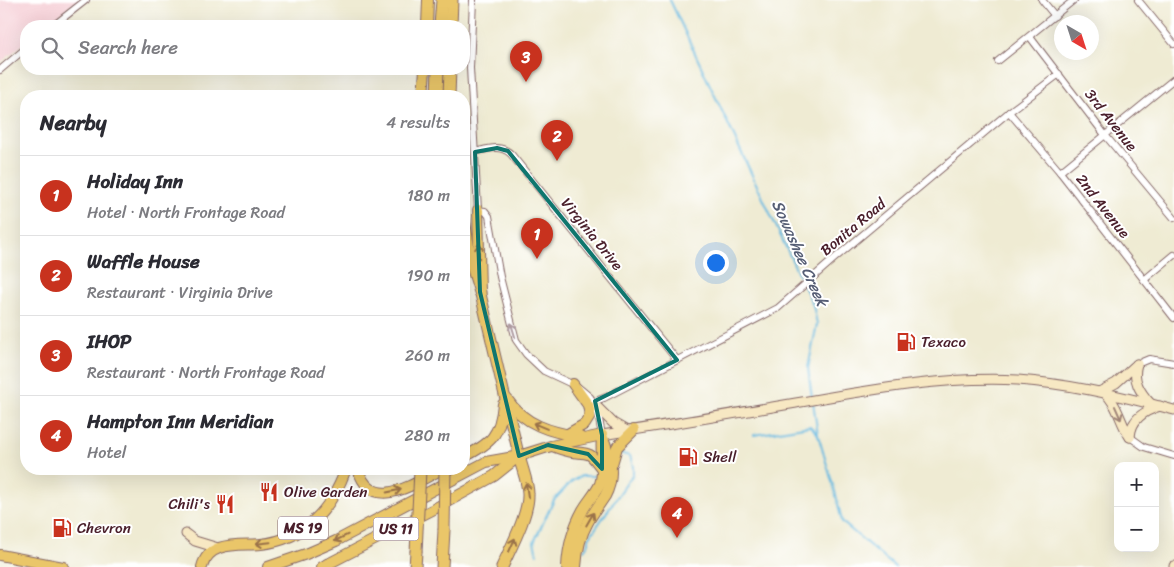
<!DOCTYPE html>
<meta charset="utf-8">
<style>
body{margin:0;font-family:Sriracha,sans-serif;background:#f2f2f3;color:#2b2b33}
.controls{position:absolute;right:15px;bottom:15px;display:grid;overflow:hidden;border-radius:10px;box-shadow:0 5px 20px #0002}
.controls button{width:45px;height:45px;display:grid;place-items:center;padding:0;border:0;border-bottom:1px solid #e1e1e2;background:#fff;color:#2b2b33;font:25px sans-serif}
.compass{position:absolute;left:1054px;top:15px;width:45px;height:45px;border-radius:50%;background:#fff;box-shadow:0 5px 20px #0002;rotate:141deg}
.you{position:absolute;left:715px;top:262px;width:18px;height:18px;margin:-12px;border:4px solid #fff;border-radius:50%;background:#1a73e8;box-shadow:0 0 0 8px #1a73e833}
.badge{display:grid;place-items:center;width:32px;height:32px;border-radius:50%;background:#c8321e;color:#fff;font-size:16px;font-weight:700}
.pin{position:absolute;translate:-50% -41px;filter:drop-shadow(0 1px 2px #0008)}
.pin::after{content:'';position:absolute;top:26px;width:18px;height:15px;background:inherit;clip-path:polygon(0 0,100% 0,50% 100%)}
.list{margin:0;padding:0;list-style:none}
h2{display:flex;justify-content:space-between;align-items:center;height:65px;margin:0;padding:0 20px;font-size:21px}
h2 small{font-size:16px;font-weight:400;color:#7c7c81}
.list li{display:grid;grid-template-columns:32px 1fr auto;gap:15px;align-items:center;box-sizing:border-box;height:80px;padding:0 20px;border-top:1px solid #e1e1e2}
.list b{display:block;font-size:19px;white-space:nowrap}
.list p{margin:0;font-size:16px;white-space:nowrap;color:#7c7c81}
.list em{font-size:16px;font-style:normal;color:#7c7c81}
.icon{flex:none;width:28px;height:28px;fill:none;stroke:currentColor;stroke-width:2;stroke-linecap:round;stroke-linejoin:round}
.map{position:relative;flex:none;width:1174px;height:567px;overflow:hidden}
.search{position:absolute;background:#fff;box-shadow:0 5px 20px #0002;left:20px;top:20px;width:450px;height:55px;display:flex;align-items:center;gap:12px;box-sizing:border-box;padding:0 18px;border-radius:20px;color:#7c7c81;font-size:19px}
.panel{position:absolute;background:#fff;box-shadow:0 5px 20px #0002;left:20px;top:90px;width:450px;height:385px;border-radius:20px}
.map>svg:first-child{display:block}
.built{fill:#f6cfd6}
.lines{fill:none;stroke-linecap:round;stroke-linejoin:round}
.stream{stroke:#65bae1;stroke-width:2}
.street-casing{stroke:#846666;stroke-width:8}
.secondary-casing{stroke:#846666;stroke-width:11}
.primary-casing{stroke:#846666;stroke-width:12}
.highway-casing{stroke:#846666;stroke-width:13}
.street{stroke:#fff;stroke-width:6}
.secondary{stroke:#f7e8c3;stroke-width:9}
.primary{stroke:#eac669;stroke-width:10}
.highway{stroke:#eac669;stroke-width:11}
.highway-bridge-casing{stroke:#846666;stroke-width:13;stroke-linecap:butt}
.highway-bridge{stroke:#eac669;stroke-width:11}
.oneway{stroke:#9a724a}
.oneway2{stroke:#ae9aa0}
.oneway3{stroke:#a08477}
.marked{fill:none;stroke:#0f766e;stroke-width:4;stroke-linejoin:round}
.labels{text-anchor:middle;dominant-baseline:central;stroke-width:4;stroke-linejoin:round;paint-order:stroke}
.shield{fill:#fff;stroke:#80626b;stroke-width:1}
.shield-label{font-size:14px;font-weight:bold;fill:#4a1f2b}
.street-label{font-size:15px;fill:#4a1f2b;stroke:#fff}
.poi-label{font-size:15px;fill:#4a1f2b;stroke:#fff;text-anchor:start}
.water-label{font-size:16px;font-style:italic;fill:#555d74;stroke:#fff}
</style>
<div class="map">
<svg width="1174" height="567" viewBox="0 0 1174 567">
<rect width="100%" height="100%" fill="#fff"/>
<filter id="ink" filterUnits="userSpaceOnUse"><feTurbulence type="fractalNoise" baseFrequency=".02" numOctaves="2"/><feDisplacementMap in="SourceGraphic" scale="10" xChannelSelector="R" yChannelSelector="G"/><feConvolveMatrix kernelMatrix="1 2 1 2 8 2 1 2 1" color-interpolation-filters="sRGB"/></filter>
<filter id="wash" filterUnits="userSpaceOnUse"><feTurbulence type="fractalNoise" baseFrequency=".0096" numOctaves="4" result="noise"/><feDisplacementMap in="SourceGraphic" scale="20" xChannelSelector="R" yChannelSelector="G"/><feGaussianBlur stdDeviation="1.12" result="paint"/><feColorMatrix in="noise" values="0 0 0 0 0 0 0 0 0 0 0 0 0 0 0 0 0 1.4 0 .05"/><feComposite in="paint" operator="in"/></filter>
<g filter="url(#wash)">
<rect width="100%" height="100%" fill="#efebd3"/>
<!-- built -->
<polygon class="built" points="0,0 78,0 45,26 26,26 26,42 0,63"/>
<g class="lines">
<!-- stream -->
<g class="stream">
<polyline points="670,0 813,305 817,324 808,368 812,398"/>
<polyline points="813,402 818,435 836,495 842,522 895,567"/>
<polyline points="754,435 810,426 818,434"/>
<polyline points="584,550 589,543 589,538 633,474 633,466 630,456 619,453"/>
<polyline points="537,554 534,542 554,500 572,481 581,476 596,476"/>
</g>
</g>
</g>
<g filter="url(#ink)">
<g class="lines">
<!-- street casing -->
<g class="street-casing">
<g id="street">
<polyline points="473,0 470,68 478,210 485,211 489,216 500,277 516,340 526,354 544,371 578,387 590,397 597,408 602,435"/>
<polyline points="1042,0 1055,16"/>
<polyline points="1138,0 1174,44"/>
<polyline points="53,26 86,0"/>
<polyline points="1030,37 1105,135 1174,218"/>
<polyline points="998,61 1074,0"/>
<polyline points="0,70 26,48"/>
<polyline points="1009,112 1060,172 1174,318"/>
<path d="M475,152C488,149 500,144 511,154L677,360"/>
<polyline points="1060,172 1174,79"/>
<polyline points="1144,280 1174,255"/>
<polyline points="1137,364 1149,359 1174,363"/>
<polyline points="593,402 604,398 778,308 835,258 1009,112 1059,74"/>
<polyline points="1130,437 1144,447 1174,456"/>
</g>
</g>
<!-- secondary casing -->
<g class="secondary-casing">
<g id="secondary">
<path d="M1137,364C1132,380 1140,392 1150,403"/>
<polyline points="1101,391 1116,383 1137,364"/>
<path d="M1104,392C1118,404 1120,423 1130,437"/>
<polyline points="596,406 613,423 627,431"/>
<path d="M602,435C667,425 732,414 796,403C869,390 944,376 1018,380C1072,384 1123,396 1174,410"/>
<path d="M1130,437C1131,419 1144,411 1160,406"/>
<polyline points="186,534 195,541 218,548"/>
<polyline points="1174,567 1174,566"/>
</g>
</g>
<!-- primary casing -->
<g class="primary-casing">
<g id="primary">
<polyline points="427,26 428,0"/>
<polyline points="423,96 425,69"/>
<polyline points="478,210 480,292 519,456"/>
<path d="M507,399C524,425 551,432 580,437"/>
<polyline points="566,435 585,424 590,416 588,405 573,384"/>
<path d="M552,446C558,448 565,451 572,452C592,454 589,452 602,469"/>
<path d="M464,457C491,443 500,436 503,404"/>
<polyline points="612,464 617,447 634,430"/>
<path d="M358,469C372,515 416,482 442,469"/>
<polyline points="0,555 63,567"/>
<path d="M202,567C209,540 240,546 261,544C272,543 282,540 291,536C319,523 336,496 346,469"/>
<polyline points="268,567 306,554 336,541 486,462 519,456 551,446 602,435"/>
<polyline points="322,567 434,509 494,476 518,457"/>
<path d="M567,567C568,547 573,528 583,510C588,501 596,493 600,484C605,469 600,452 602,436"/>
<path d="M576,567C577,551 580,536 588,522C593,513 599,505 605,496C616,476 610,455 602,435"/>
</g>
</g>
<!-- highway casing -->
<g class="highway-casing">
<g id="highway">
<polyline points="440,26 442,0"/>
<polyline points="451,26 452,0"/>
<polyline points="437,96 438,69"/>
<polyline points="449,96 450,69"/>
<polyline points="464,219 471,263 480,292"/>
<polyline points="324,567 328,564"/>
<polyline points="415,567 416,552"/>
<polyline points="442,567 444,530"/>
<path d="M502,567C510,549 529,514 528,494C528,482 522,469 519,456"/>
</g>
</g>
<!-- street -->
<use href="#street" class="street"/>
<!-- secondary -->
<use href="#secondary" class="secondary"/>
<!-- primary -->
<use href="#primary" class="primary"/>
<!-- highway -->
<use href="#highway" class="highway"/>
<!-- highway-bridge casing -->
<g class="highway-bridge-casing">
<g id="highway-bridge">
<polyline points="444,530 445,469"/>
<polyline points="416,552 420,470"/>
</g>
</g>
<!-- highway-bridge -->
<use href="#highway-bridge" class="highway-bridge"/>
</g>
<!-- one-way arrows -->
<defs><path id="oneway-shaft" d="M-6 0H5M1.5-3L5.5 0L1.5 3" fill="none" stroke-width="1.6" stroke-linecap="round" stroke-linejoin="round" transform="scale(1.25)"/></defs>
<g class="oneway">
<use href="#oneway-shaft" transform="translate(479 251) rotate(-91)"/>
<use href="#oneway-shaft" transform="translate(540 426) rotate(-157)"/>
<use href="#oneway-shaft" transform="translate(527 490) rotate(-98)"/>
<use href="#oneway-shaft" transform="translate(394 491) rotate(-11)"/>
<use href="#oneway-shaft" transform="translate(590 519) rotate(-60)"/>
<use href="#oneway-shaft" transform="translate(341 538) rotate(154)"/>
<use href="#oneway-shaft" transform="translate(263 543) rotate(174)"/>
<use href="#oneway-shaft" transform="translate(512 545) rotate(-66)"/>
</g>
<use class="oneway2" href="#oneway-shaft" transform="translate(513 330) rotate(-107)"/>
<use class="oneway3" href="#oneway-shaft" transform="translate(1118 413) rotate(66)"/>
</g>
<!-- marked area -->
<path class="marked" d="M497,148L508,151L677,360L595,401L602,435V469L588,454L548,445L519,456L480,292L475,152Z"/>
<!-- icons -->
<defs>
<g id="fuel-bare" transform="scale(1.5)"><path d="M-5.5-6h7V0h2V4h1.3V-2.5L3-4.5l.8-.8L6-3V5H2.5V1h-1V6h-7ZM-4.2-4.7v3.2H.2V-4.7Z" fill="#c8321e" stroke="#fff" stroke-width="2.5" paint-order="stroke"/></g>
<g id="restaurant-bare" transform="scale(1.5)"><path d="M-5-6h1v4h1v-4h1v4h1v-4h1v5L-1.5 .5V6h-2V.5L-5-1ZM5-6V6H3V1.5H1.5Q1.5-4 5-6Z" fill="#c8321e" stroke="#fff" stroke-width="2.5" paint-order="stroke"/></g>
</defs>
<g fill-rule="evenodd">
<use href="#fuel-bare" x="906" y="342"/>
<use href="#fuel-bare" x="688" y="457"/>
<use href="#restaurant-bare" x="269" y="492"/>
<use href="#restaurant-bare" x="225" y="504"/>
<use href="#fuel-bare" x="62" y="528"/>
</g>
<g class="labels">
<!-- shield labels -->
<g class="shield">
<rect x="278" y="516.5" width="50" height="23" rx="4"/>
<rect x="373.5" y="517.5" width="45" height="23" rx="4"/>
</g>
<g class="shield-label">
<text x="303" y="528">MS 19</text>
<text x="396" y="529">US 11</text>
</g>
<!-- street labels -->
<g class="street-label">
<text transform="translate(1111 120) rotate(52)">3rd Avenue</text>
<text transform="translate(1103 206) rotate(52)">2nd Avenue</text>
<text transform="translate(853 227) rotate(-40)">Bonita Road</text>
<text transform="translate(592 234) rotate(51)">Virginia Drive</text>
</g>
<!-- poi labels -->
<g class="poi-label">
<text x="921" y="342">Texaco</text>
<text x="703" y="457">Shell</text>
<text x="284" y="492">Olive Garden</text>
<text x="210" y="504" text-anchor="end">Chili's</text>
<text x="77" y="528">Chevron</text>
</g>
<!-- water labels -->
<g class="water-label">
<text transform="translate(800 253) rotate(66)">Sowashee Creek</text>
</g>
</g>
</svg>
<div class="controls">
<button>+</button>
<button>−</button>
</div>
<svg class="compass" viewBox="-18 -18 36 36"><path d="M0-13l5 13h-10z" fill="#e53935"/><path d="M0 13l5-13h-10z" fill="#7c7c81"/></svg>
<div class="you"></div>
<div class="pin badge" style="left:537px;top:259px">1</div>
<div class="pin badge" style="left:557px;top:161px">2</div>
<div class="pin badge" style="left:526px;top:82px">3</div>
<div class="pin badge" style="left:677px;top:538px">4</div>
<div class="search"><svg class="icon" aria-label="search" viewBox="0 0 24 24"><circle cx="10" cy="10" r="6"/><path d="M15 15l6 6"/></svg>Search here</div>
<section class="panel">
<h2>Nearby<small>4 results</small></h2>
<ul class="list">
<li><span class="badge">1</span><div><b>Holiday Inn</b><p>Hotel · North Frontage Road</p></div><em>180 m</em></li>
<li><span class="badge">2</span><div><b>Waffle House</b><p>Restaurant · Virginia Drive</p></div><em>190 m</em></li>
<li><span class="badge">3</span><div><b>IHOP</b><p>Restaurant · North Frontage Road</p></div><em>260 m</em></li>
<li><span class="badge">4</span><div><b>Hampton Inn Meridian</b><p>Hotel</p></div><em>280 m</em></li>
</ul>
</section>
</div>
